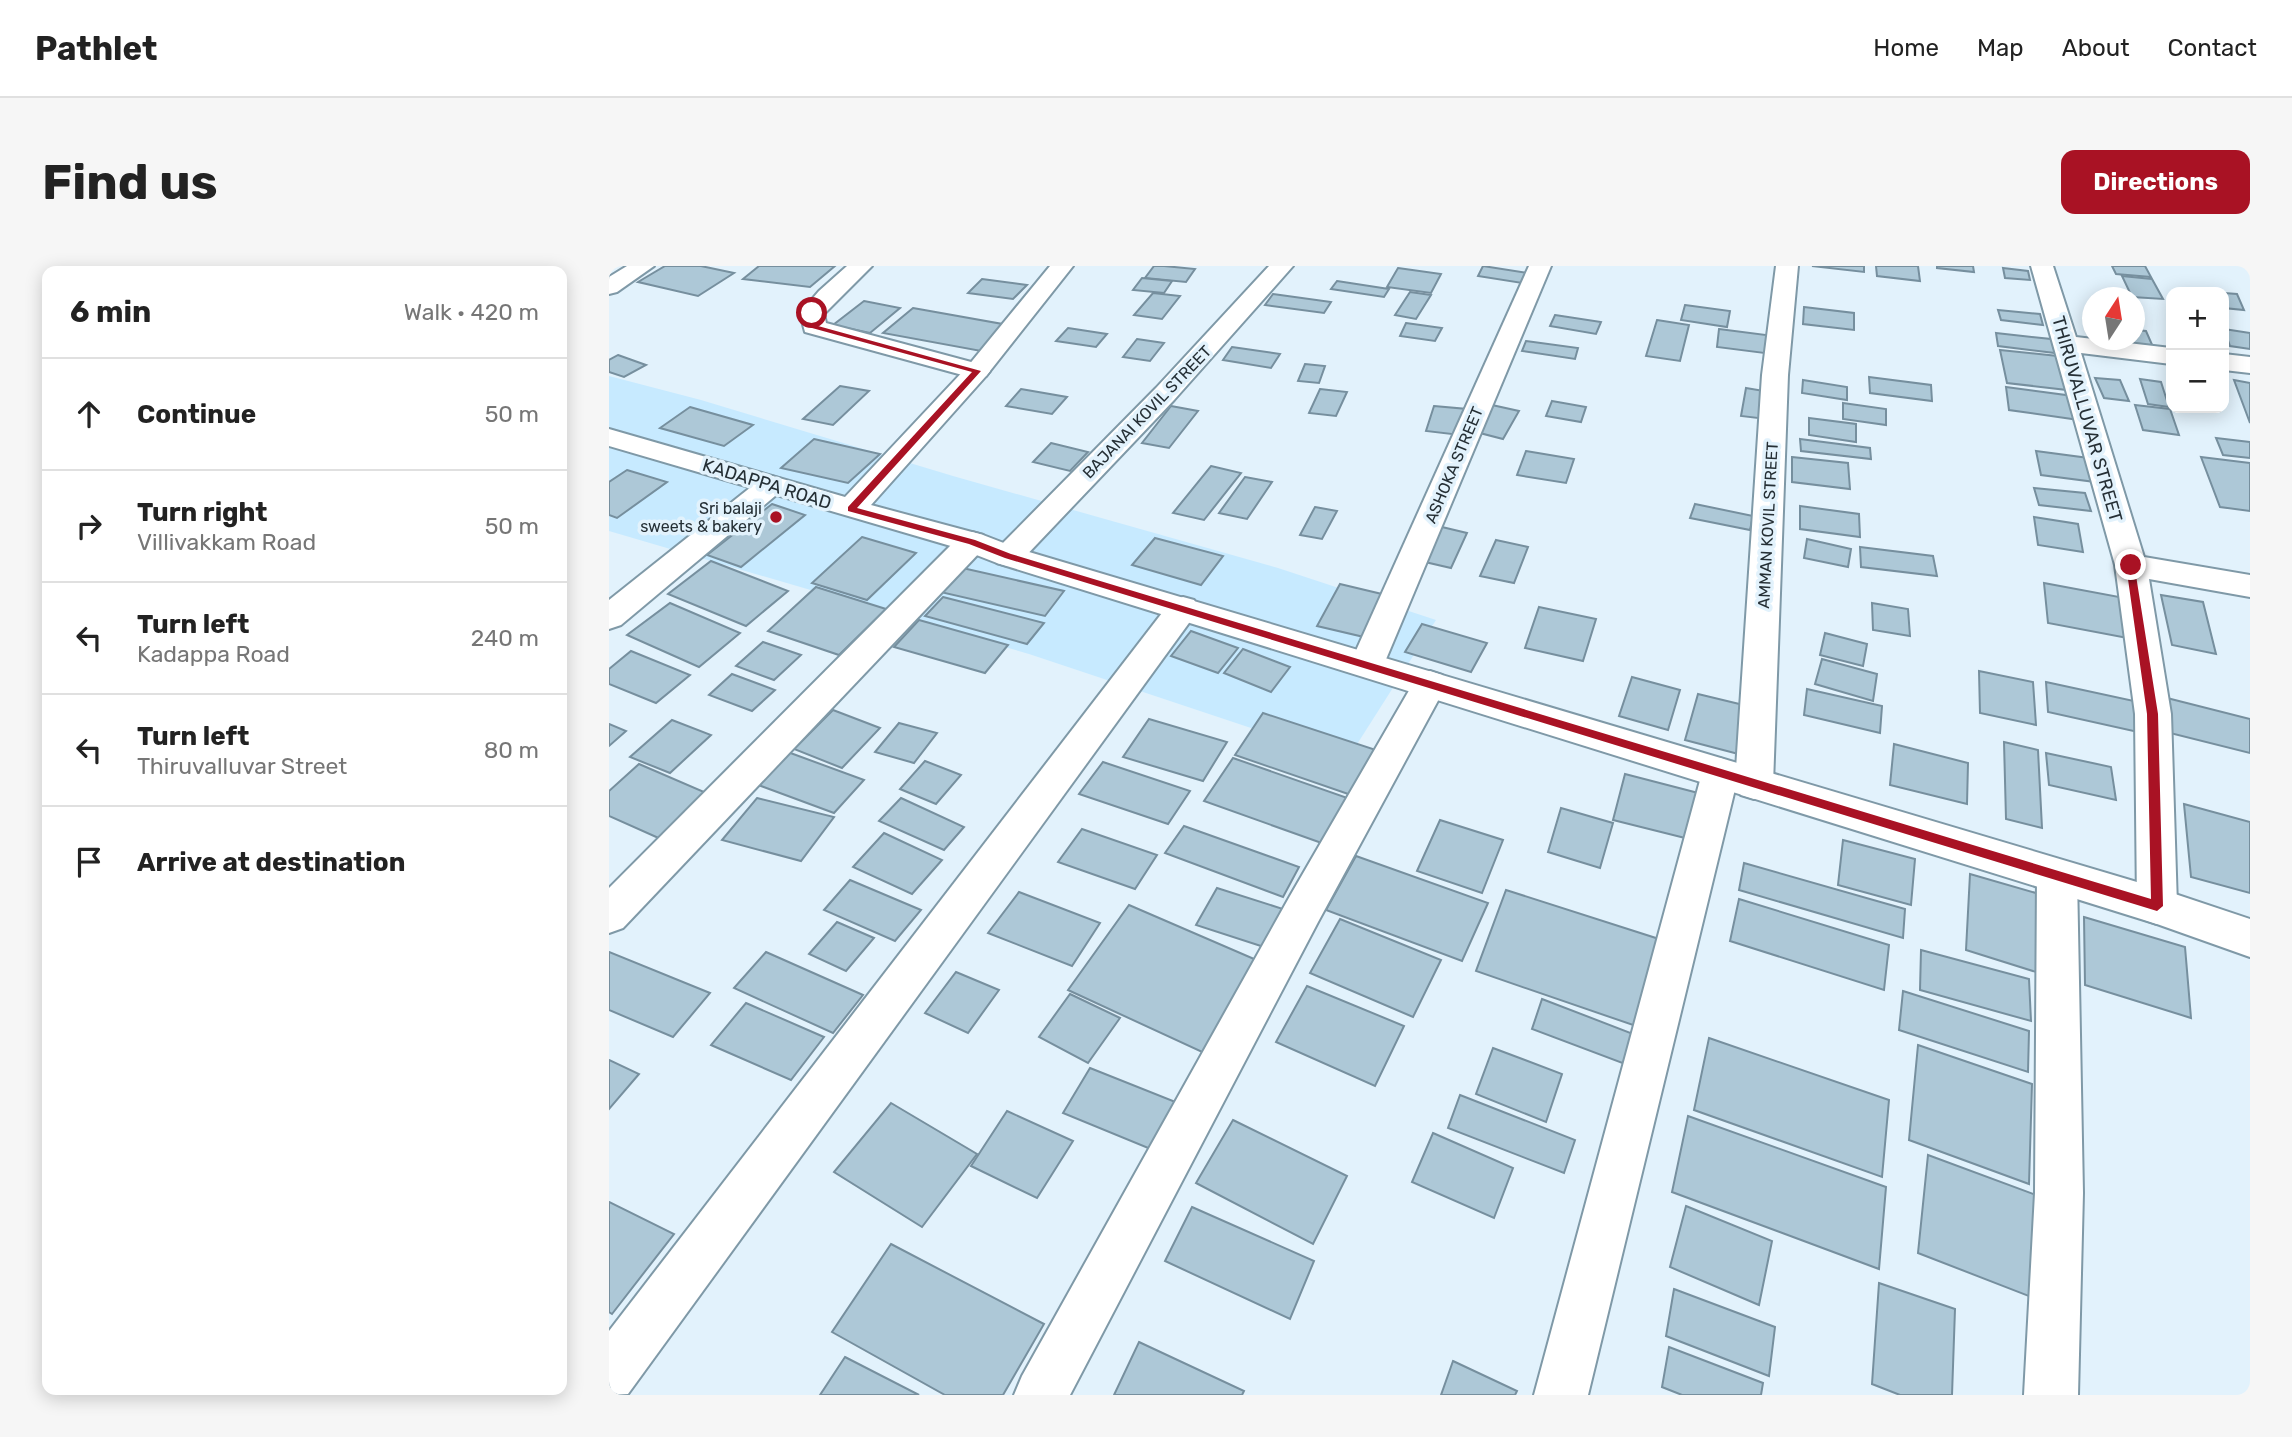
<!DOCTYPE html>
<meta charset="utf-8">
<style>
body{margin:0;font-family:Rubik,sans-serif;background:#f6f6f6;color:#222}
.controls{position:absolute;right:21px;top:21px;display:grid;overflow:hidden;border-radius:14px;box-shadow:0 4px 18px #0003}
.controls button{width:63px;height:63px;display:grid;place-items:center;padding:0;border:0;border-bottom:2px solid #e0e0e0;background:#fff;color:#222;font:35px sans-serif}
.compass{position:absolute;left:1473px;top:21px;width:63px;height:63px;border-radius:50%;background:#fff;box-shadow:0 4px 18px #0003;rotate:12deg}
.stop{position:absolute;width:21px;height:21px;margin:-16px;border:5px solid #a91224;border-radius:50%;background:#fff}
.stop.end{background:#a91224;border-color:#fff;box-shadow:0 2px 7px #0008}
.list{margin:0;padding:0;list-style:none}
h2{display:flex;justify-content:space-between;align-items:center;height:91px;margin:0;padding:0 28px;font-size:30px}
h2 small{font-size:23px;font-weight:400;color:#767676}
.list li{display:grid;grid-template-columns:46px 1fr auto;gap:21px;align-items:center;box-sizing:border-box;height:112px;padding:0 28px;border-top:2px solid #e0e0e0}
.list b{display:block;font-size:26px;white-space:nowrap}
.list p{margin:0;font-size:23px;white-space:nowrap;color:#767676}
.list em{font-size:23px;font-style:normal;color:#767676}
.icon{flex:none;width:38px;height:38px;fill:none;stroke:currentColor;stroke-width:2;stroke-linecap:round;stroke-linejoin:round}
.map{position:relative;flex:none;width:1641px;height:1129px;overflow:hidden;border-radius:14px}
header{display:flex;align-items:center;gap:42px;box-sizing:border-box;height:98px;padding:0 35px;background:#fff;border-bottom:2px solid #e0e0e0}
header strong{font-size:33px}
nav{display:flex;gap:38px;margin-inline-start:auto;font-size:24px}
.intro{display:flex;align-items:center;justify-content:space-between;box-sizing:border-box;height:168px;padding:0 42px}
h1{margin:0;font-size:49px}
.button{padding:18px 32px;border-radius:14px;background:#a91224;color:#fff;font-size:24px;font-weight:700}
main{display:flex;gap:42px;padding:0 42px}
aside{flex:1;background:#fff;border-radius:14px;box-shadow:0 4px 18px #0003}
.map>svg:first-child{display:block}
.built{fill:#c7eaff}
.building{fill:#adc8d7;stroke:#768f9e;stroke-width:2}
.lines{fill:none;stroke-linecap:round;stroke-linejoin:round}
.street-casing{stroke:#7f99a7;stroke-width:4}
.secondary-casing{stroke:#7f99a7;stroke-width:4}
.street{fill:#fff;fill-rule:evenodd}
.secondary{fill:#fff;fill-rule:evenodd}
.route{fill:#a91224}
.poi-dot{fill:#a91224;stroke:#e2f2fc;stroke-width:2.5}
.labels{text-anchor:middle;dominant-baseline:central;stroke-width:7;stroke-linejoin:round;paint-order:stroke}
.far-street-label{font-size:16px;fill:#252f35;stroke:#e2f2fc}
.far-poi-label{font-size:16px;fill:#252f35;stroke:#e2f2fc;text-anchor:end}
.street-label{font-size:18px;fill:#252f35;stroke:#e2f2fc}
</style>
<header>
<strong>Pathlet</strong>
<nav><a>Home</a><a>Map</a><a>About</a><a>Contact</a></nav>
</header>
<div class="intro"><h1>Find us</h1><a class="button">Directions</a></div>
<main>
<aside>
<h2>6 min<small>Walk · 420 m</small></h2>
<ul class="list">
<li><svg class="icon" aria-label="ahead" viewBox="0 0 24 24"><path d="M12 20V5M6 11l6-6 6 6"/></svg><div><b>Continue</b></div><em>50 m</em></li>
<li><svg class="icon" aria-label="right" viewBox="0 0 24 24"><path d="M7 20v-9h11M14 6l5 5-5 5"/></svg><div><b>Turn right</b><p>Villivakkam Road</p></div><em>50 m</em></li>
<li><svg class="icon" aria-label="left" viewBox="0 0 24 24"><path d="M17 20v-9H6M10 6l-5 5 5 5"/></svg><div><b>Turn left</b><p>Kadappa Road</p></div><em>240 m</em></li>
<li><svg class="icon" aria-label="left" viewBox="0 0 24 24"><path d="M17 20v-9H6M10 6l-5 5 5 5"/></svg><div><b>Turn left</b><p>Thiruvalluvar Street</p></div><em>80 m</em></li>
<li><svg class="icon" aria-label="arrive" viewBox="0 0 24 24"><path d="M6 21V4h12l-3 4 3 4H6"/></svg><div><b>Arrive at destination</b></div></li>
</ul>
</aside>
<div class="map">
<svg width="1641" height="1129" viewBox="0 0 1641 1129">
<rect width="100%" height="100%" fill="#e2f2fc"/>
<!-- built -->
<polygon class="built" points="0,110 92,134 344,210 669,302 827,354 738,494 420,388 0,265"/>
<!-- building -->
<g class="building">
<polygon points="56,0 92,0 125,7 89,30 29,16"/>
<polygon points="150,0 226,0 201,21 134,13"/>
<polygon points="545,0 555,0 586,3 577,16 536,12"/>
<polygon points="874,0 918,7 913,17 869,10"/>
<polygon points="1203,0 1255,0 1255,6"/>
<polygon points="1267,0 1309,0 1311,15 1268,10"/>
<polygon points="1328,0 1364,0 1365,6 1328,2"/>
<polygon points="1503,0 1536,0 1542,11 1507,8"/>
<polygon points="789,2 832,8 822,27 778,21"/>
<polygon points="1394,2 1419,5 1421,14 1396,12"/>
<polygon points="1513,10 1543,13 1554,33 1523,31"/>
<polygon points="533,12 563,15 555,27 524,24"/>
<polygon points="373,13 418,19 404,33 359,27"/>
<polygon points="728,15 780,23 775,31 722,23"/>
<polygon points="801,26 822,29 807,53 786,49"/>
<polygon points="544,27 571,30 553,53 525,49"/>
<polygon points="1615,27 1628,28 1635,44 1615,42"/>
<polygon points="664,28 722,36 715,47 656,39"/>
<polygon points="255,35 291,42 261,67 224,59"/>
<polygon points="1076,39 1121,45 1118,61 1072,54"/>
<polygon points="1195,41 1245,47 1245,64 1194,58"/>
<polygon points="304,42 399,59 372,85 274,67"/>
<polygon points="1389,44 1431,48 1434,59 1392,54"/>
<polygon points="946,49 992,56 987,68 941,60"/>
<polygon points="1048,54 1080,59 1071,95 1037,90"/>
<polygon points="797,57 833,62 826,75 791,70"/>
<polygon points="459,62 498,68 487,81 447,75"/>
<polygon points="1110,63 1165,70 1163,88 1108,81"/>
<polygon points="1615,63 1641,67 1641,83 1621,80"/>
<polygon points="1526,64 1537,65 1544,81 1515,79 1513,74 1526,74"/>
<polygon points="1387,67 1442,73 1446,87 1389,80"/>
<polygon points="528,73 555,77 541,95 514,91"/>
<polygon points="917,75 969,82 966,93 913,85"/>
<polygon points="623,81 671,88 662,102 614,94"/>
<polygon points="1391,84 1458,91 1467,125 1398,117"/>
<polygon points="9,89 37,99 15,111 0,106 0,94"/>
<polygon points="696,98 716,100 710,117 689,115"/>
<polygon points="1260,111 1322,119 1323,135 1261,127"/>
<polygon points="1486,112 1511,114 1520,135 1495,132"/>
<polygon points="1531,113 1552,116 1560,141 1539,138"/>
<polygon points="1194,114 1238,121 1238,134 1193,127"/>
<polygon points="1625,114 1641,117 1641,157"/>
<polygon points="231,120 260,125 224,159 194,153"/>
<polygon points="1397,121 1464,130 1470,154 1400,144"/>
<polygon points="1137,122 1161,126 1157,153 1132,150"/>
<polygon points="412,123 458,131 443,148 397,140"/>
<polygon points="711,123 738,126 727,150 700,147"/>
<polygon points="943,135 977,141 972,156 937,150"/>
<polygon points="1234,137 1277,143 1277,159 1234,153"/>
<polygon points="883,139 910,145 894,173 867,166"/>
<polygon points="1526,139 1561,143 1570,169 1534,164"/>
<polygon points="562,140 589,145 560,182 533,177"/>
<polygon points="825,140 858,143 851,169 817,165"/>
<polygon points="81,141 144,159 115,180 51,162"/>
<polygon points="1200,152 1247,158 1247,176 1200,169"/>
<polygon points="1607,172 1641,176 1641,192 1614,189"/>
<polygon points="205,173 271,188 239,217 172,202"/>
<polygon points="1191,173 1261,182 1262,193 1192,185"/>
<polygon points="442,177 479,186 461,205 424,196"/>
<polygon points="917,185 965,193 957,217 908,209"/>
<polygon points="1427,185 1487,193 1494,217 1432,209"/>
<polygon points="1183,191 1239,197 1241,223 1183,216"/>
<polygon points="1592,191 1641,197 1641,245 1611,241"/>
<polygon points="602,200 632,207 595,254 564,247"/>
<polygon points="18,204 58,216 8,252 0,249 0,216"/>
<polygon points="636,211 663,216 638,253 610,247"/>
<polygon points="1425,222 1476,227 1482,245 1430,239"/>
<polygon points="163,238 196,249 132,301 98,289"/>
<polygon points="1086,238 1144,250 1141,264 1081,252"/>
<polygon points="1191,240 1250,248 1251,271 1191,263"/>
<polygon points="706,241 728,245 713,273 691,269"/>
<polygon points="1425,251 1469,258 1474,286 1429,279"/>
<polygon points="833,261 858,267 842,302 816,296"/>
<polygon points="253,271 307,287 258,334 203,317"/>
<polygon points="546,272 614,290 592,319 523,299"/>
<polygon points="1198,273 1242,283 1239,301 1195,292"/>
<polygon points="887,274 919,281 905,317 871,310"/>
<polygon points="1251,281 1324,290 1328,310 1252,301"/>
<polygon points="102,295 179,325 137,360 59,328"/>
<polygon points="349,301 455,325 436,350 327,325"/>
<polygon points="1435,317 1521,333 1529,374 1439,357"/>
<polygon points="731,318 777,329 755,371 708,360"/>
<polygon points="207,321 277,343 230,389 159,365"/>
<polygon points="1552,329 1594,336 1607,388 1563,379"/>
<polygon points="334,331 435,357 418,378 316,350"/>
<polygon points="61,337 131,367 90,401 18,369"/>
<polygon points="1263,337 1299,343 1301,370 1264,364"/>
<polygon points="930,341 987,353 974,395 916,382"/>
<polygon points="310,354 399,379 376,407 285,381"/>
<polygon points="813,358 878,377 862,406 796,386"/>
<polygon points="582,365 629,382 609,407 562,390"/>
<polygon points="1216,367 1258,378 1254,400 1211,389"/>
<polygon points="154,376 192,389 165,414 127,400"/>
<polygon points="634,383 681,401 662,426 615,407"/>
<polygon points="22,385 81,409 47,437 0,418 0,403"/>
<polygon points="1213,393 1268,408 1264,435 1206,418"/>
<polygon points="1370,405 1424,416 1427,459 1371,447"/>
<polygon points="123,408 166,424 143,445 100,429"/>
<polygon points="1023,411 1071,424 1059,464 1010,450"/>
<polygon points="1437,416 1525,435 1529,466 1439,446"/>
<polygon points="1198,423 1273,440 1271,467 1195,449"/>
<polygon points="1089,428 1147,442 1137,490 1076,474"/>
<polygon points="1558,432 1641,453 1641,487 1561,467"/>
<polygon points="224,444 271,462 233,502 185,483"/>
<polygon points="654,447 770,485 745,530 626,489"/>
<polygon points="540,453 618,476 594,515 514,491"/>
<polygon points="63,454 102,469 61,507 21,491"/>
<polygon points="290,457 328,467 305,497 266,486"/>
<polygon points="0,458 17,465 0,480"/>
<polygon points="1395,476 1429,484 1433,562 1397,553"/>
<polygon points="1285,478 1359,497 1358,538 1281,519"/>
<polygon points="176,485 255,514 225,547 144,517"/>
<polygon points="1437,487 1502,501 1507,534 1440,519"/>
<polygon points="624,492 747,535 721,580 595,535"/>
<polygon points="316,495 352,509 327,538 291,523"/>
<polygon points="494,496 581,525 559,558 470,528"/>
<polygon points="30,498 102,529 54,574 0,550 0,525"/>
<polygon points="1016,508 1097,529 1088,575 1004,554"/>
<polygon points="148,532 225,551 192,595 113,574"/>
<polygon points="292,532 355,561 335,584 270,555"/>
<polygon points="1575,538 1641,556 1641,627 1582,611"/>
<polygon points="952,542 1004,557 991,602 939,586"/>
<polygon points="831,554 894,574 873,627 808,605"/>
<polygon points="575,560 690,601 674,631 556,587"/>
<polygon points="473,563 548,589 526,623 449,596"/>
<polygon points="275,567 333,594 303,628 244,601"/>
<polygon points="1234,574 1306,593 1302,639 1229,619"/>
<polygon points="747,590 879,637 853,695 717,644"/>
<polygon points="1135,597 1296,643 1294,672 1130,624"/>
<polygon points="1361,608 1427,627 1427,706 1357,684"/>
<polygon points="241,614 312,644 286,675 215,644"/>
<polygon points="608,622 674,643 655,681 587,659"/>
<polygon points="897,624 1050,673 1027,760 867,705"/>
<polygon points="410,626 491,657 463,700 379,667"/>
<polygon points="1130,633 1280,679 1275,724 1121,675"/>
<polygon points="520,639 659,699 604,791 459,724"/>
<polygon points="1475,651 1576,681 1582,752 1476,719"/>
<polygon points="731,653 832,694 804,751 701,707"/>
<polygon points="228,656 265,672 237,705 200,688"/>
<polygon points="1312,684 1420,713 1422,755 1311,724"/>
<polygon points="0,686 101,727 64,771 0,744"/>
<polygon points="157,686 254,729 224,767 125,722"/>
<polygon points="347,706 390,724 359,767 316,747"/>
<polygon points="698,720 795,760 766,820 667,776"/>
<polygon points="1294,725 1420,765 1419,806 1290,764"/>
<polygon points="461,728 511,752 479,797 430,771"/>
<polygon points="933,733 1032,771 1024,801 923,763"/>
<polygon points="137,737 215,771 182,814 102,779"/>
<polygon points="1100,772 1280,834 1273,911 1085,844"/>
<polygon points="1309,779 1423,818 1420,918 1300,874"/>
<polygon points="884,782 953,808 937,856 867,828"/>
<polygon points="0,794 30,808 0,843"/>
<polygon points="481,802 569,837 544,884 454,847"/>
<polygon points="851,829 966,874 955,907 839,862"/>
<polygon points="282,837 368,888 313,961 225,906"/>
<polygon points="398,845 464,875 428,932 362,900"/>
<polygon points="1079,850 1277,921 1270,1003 1063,926"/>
<polygon points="624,854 738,910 704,978 587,917"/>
<polygon points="824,867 904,902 885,952 803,916"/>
<polygon points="1319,889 1427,929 1425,1032 1309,987"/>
<polygon points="0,936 65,968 3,1048 0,1046"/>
<polygon points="1077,940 1163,975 1150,1039 1061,1001"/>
<polygon points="583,941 705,995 681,1053 556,995"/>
<polygon points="282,978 435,1058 394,1129 336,1129 223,1066"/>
<polygon points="1270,1017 1346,1043 1343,1129 1291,1129 1263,1118"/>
<polygon points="1065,1023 1166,1061 1160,1110 1057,1070"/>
<polygon points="530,1076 635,1125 633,1129 505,1129"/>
<polygon points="1060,1081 1154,1117 1152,1129 1073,1129 1053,1121"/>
<polygon points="236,1091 310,1129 211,1129"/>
<polygon points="844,1095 908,1125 906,1129 832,1129"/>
</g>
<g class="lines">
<!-- street casing -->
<g class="street-casing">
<g id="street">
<polygon points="18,0 45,0 8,26 0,28 0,11"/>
<polygon points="238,0 263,0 215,48 217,57 377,100 381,105 377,110 368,113 196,66 191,47 210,25"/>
<polygon points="660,0 684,0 565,134 410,297 399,300 388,297 384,290 388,283 547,122"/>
<polygon points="920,0 942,0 775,398 770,407 758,411 746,407 741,398"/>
<polygon points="1167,0 1189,0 1179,109 1164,518 1158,529 1145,533 1132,529 1127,519 979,1129 925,1129 1093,507 1098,497 1111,492 1124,497 1127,503 1153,109"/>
<polygon points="1422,0 1444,0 1467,71 1562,82 1562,98 1472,87 1535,291 1641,309 1641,331 1540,313 1562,448 1568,640 1562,653 1548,658 1534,653 1528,640 1526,448 1506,299"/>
<polygon points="1615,88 1641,91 1641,107 1615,104"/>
<polygon points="162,210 172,213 176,219 172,225 12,359 0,363 0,334 152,213"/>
<polygon points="363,266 374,269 378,276 374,283 14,662 0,667 0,622 352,269"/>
<polygon points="574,331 585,334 590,342 585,350 19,1128 0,1129 0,1065 563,334"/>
<polygon points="821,405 833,409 838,418 709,656 461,1129 405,1129 413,1110 681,630 809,409"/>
<polygon points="1448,593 1462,598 1468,610 1474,927 1469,1129 1415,1129 1426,927 1428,610 1434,598"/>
</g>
</g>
<!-- secondary casing -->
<g class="secondary-casing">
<polygon id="secondary" points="441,0 464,0 377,110 262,239 374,269 410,283 1548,622 1641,653 1641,691 1548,658 388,297 352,283 0,180 0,163 236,231 359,100"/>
</g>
<!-- street -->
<use href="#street" class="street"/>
<!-- secondary -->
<use href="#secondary" class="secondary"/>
</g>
<!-- route -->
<polygon class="route" points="203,45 206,47 209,60 372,105 248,242 366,274 402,288 1542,633 1538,448 1517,299 1525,297 1549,448 1554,640 1548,645 396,292 360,278 239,245 239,241 363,106 203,62 199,47"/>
<!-- markers -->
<circle class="poi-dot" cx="167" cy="251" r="7"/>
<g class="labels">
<!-- far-street labels -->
<g class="far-street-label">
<text transform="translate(538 146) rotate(-46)">BAJANAI KOVIL STREET</text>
<text transform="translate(845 199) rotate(-67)">ASHOKA STREET</text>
<text transform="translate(1159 259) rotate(-87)">AMMAN KOVIL STREET</text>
</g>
<!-- far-poi labels -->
<g class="far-poi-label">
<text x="153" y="242">Sri balaji<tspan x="153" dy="18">sweets &amp; bakery</tspan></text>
</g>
<!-- street labels -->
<g class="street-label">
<text transform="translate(1478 153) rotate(74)">THIRUVALLUVAR STREET</text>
<text transform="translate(158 218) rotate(17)">KADAPPA ROAD</text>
</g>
</g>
</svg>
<div class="controls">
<button>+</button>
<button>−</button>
</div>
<svg class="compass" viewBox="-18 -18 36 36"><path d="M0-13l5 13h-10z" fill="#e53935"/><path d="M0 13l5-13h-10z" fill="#767676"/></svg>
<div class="stop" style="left:203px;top:47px"></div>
<div class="stop end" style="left:1522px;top:299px"></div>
</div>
</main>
